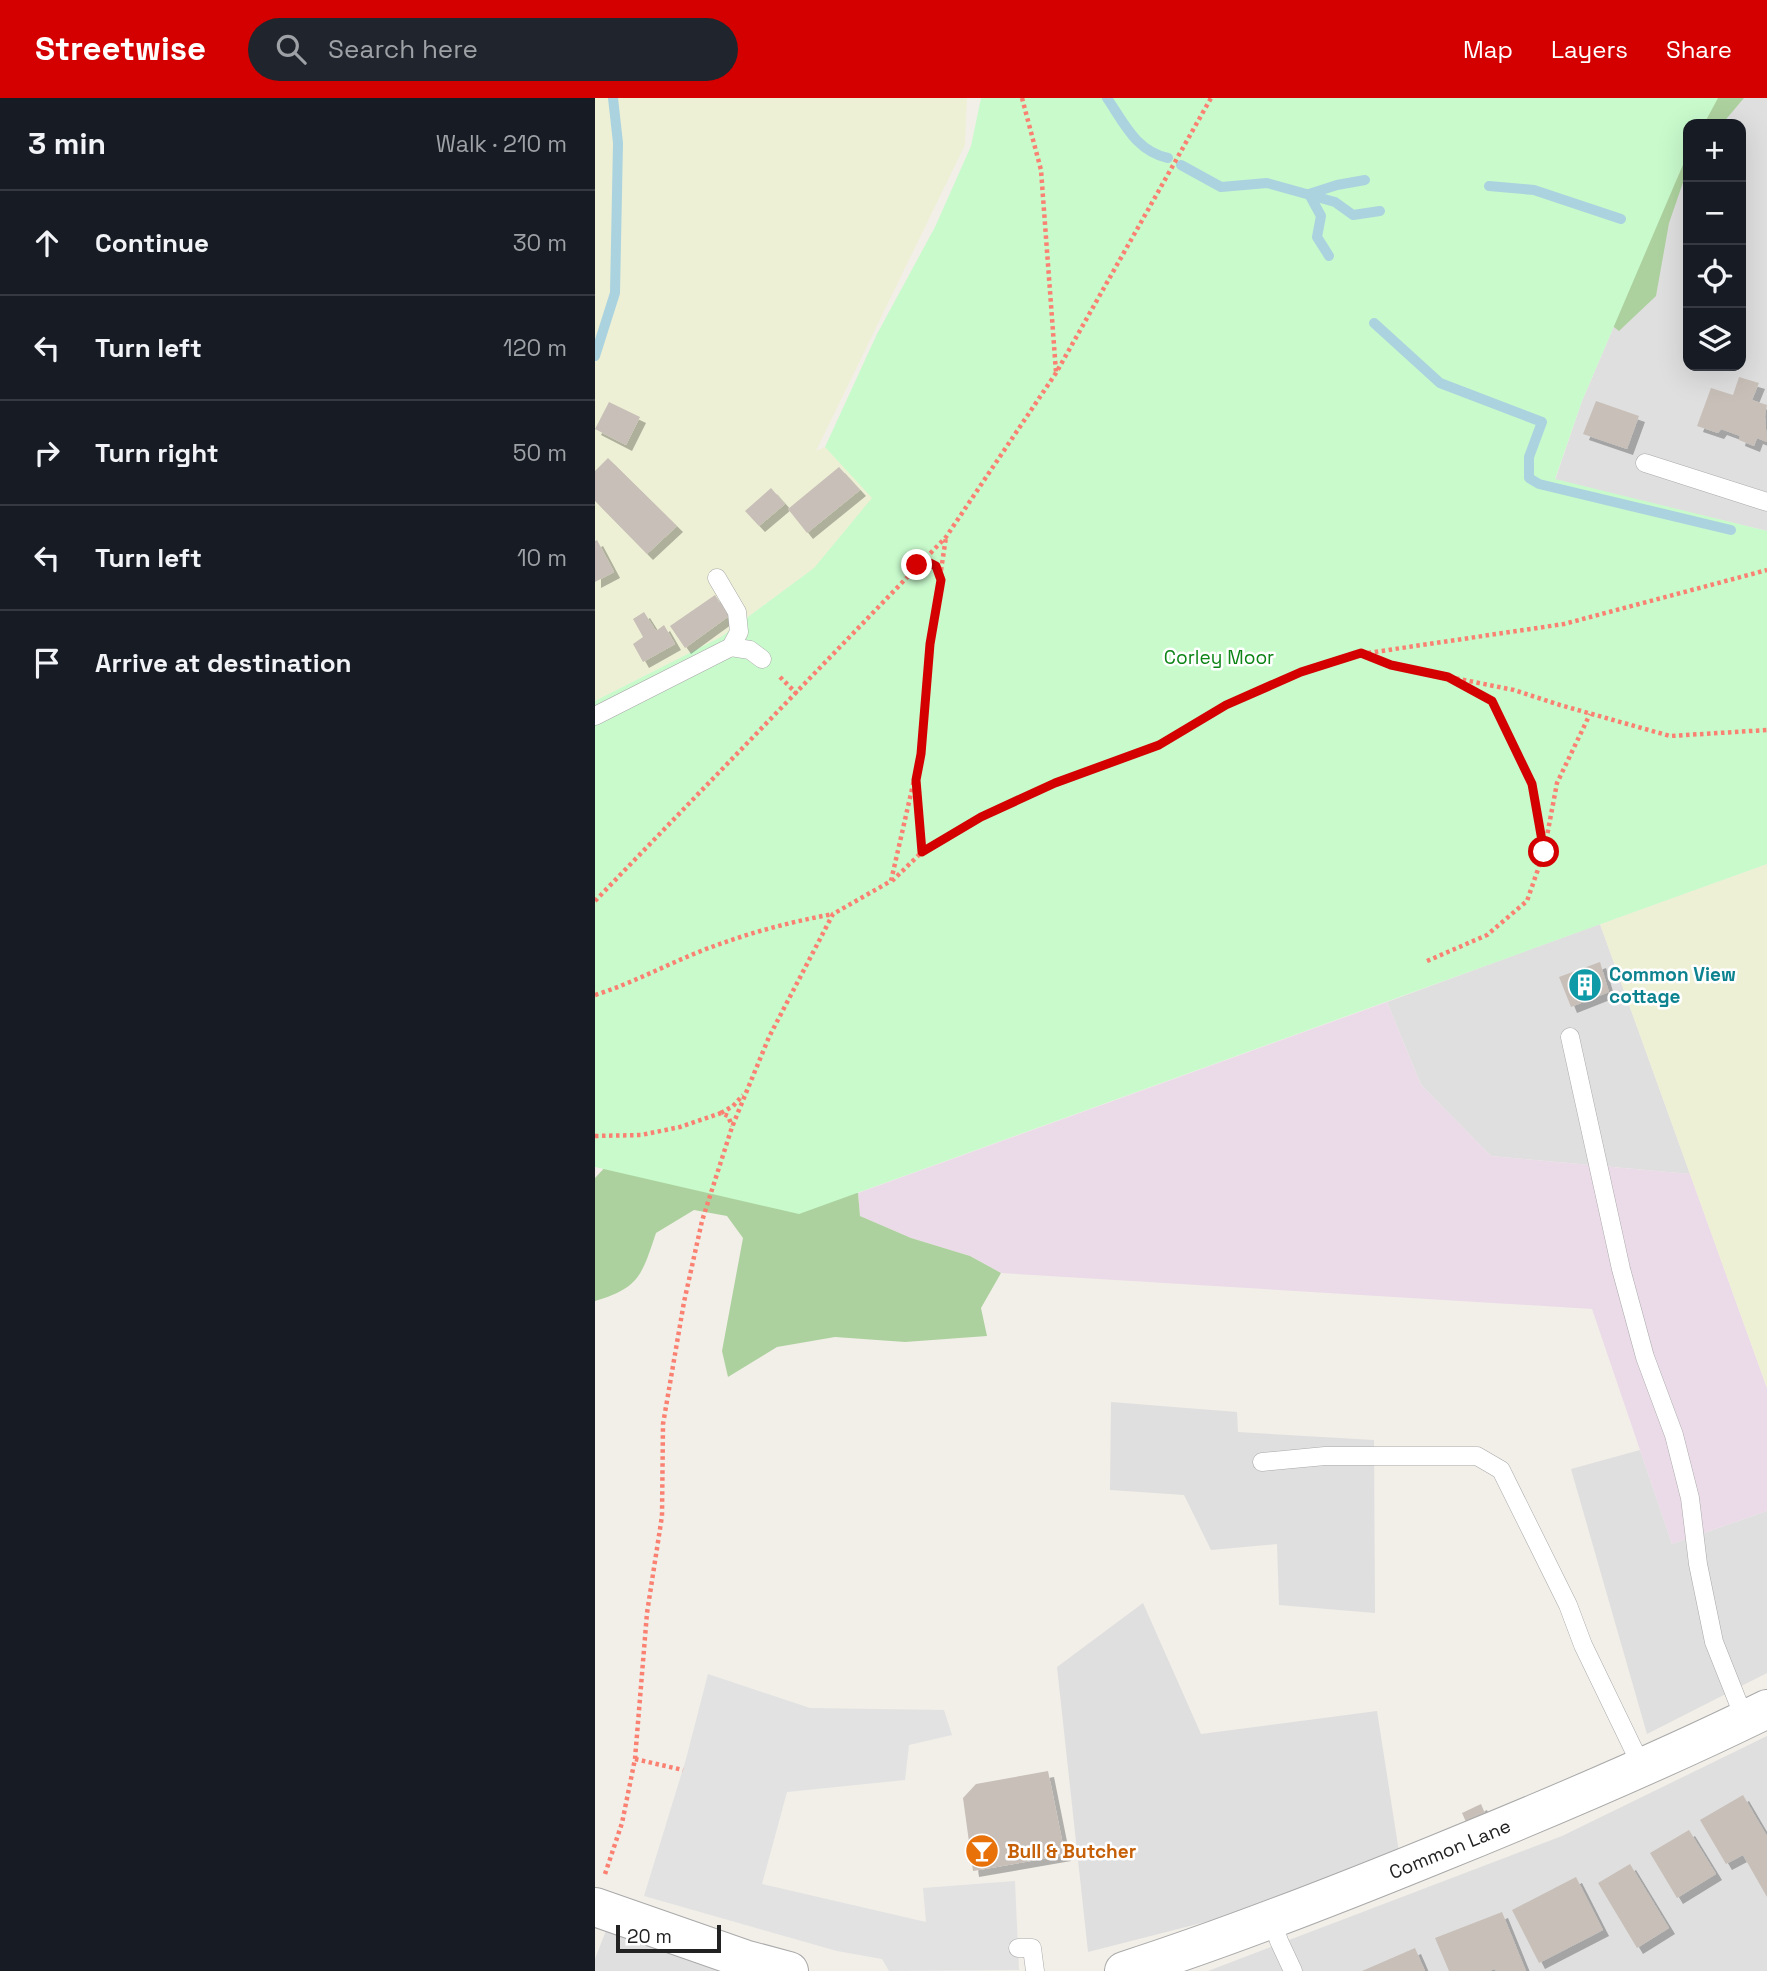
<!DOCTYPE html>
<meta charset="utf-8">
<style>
body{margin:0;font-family:"Space Grotesk",sans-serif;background:#20242c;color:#f1f3f6}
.controls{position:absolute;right:21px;top:21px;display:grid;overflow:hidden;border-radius:14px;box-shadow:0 7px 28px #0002}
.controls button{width:63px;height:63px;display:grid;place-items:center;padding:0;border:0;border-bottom:2px solid #363941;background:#171b24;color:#f1f3f6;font:35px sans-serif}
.scale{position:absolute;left:21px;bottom:18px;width:105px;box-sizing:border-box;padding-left:7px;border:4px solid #222;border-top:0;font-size:19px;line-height:24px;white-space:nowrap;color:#222;-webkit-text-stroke:5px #fff;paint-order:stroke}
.stop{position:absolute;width:21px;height:21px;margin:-16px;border:5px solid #d40000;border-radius:50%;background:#fff}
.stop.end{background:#d40000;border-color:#fff;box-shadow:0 2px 7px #0008}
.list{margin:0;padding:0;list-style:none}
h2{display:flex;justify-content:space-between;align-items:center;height:91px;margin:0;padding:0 28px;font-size:30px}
h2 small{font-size:23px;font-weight:400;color:#9ea1a6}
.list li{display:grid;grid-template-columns:46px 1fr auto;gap:21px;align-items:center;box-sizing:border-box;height:105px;padding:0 28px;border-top:2px solid #363941}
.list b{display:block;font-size:26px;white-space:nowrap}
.list em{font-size:23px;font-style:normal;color:#9ea1a6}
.icon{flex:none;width:38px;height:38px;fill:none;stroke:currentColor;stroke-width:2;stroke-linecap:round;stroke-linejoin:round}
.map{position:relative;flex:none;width:1172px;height:1873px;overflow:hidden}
header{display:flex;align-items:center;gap:42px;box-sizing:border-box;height:98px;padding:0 35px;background:#d40000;color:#fff}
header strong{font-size:33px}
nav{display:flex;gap:38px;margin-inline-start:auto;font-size:24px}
.search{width:490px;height:63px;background:#20242c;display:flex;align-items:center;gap:18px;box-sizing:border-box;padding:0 24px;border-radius:38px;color:#9ea1a6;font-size:26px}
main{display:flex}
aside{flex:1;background:#171b24}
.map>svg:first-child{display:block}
.residential{fill:#e0dfdf}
.industrial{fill:#ebdbe8}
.farmland{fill:#eef0d5}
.forest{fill:#add19e}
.park{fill:#c8facc}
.parking{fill:#e2e2e2}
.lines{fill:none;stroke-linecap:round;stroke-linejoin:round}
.stream{stroke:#aad3df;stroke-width:10}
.building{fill:#c7bfb8;filter:url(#shadow)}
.service-casing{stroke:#a9a9a9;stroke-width:19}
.tertiary-casing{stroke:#a9a9a9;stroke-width:40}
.path{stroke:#fa8072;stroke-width:4.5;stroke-dasharray:3.5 3.5;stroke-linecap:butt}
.service{stroke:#fff;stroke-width:18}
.tertiary{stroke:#fff;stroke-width:38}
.route{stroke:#d40000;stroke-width:9}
.labels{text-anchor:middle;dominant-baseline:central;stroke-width:5;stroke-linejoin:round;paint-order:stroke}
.park-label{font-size:19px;fill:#0c8416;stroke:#fff}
.culture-label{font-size:19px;font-weight:bold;fill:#0d838f;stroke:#fff;text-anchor:start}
.street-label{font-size:19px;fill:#222;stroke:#fff}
.food-label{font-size:19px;font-weight:bold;fill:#c56008;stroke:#fff;text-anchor:start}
</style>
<header>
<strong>Streetwise</strong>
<div class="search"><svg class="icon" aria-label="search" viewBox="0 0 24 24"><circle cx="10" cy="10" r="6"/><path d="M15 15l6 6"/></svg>Search here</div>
<nav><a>Map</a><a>Layers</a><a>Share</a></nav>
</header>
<main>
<aside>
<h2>3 min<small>Walk · 210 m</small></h2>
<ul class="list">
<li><svg class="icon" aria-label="ahead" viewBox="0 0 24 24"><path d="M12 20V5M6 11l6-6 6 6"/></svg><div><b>Continue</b></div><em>30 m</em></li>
<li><svg class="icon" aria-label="left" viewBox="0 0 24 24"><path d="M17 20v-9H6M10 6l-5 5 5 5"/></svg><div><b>Turn left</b></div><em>120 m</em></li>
<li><svg class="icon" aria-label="right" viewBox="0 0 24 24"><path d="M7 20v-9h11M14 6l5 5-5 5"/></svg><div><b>Turn right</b></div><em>50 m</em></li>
<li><svg class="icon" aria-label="left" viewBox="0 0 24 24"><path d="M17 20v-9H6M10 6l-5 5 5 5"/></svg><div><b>Turn left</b></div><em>10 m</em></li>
<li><svg class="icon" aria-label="arrive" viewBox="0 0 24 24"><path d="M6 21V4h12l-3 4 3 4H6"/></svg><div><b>Arrive at destination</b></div></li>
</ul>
</aside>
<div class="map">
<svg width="1172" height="1873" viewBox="0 0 1172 1873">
<defs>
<filter id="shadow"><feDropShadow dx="6" dy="6" stdDeviation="0" flood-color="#0004"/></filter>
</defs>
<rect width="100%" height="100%" fill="#f2efe9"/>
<!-- residential -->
<g class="residential">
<polygon points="1123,0 1172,0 1172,433 960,382 987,303 1093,55 1093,268 1146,268 1146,26 1109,26"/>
<polygon points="1005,826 1095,1076 896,1058 826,987 792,904"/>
<polygon points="516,1304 642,1314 643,1334 779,1342 780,1515 684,1507 682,1446 616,1452 589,1397 515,1392"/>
<polygon points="1045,1352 1077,1446 1172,1413 1172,1575 1052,1636 976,1371"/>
<polygon points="548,1505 606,1636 782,1613 804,1754 626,1820 493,1854 462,1569"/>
<polygon points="1172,1638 1172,1873 613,1873 967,1738"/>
<polygon points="12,1830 133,1873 0,1873 0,1861"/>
</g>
<!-- industrial -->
<polygon class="industrial" points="792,904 826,987 896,1058 1095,1076 1172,1290 1172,1413 1077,1446 997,1211 406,1175 375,1158 316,1140 265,1118 263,1095"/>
<!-- farmland -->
<g class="farmland">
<polygon points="0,0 372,0 370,47 221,353 230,349 278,400 219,470 126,539 0,603"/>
<polygon points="1172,766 1172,1290 1005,826"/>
</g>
<!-- forest -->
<g class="forest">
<polygon points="1060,0 1149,0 1127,26 1093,26 1093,70 1074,125 1061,198 1024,233 1006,219"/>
<path d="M25,1053L263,1095L265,1118L316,1140L375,1158L406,1175L386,1210L392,1238L310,1244L240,1239L182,1249L133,1279L127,1253L148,1140L132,1118L99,1112L61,1135C47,1176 45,1190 0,1203V1080Z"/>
</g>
<!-- park -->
<polygon class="park" points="386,0 1123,0 1109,26 1093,26 1093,55 987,303 960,381 1172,433 1172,766 204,1116 0,1069 0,603 126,539 219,470 277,400 230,349 282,236 340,129 376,48"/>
<!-- parking -->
<polygon class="parking" points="113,1576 215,1610 349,1612 357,1637 314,1647 310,1682 192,1694 167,1786 331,1824 328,1790 420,1783 424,1872 294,1873 287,1861 242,1853 49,1798 91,1661"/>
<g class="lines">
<!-- stream -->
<g class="stream">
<path d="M512,0C529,25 541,53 573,60"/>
<polyline points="586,67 626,89 672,85 740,104 758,117 785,113"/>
<polyline points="894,88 939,92 1026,121"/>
<polyline points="734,158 722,139 726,118 714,96 742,87 770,82"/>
<polyline points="779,225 845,285 947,324 934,359 934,380 944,386 1136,432"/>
<polyline points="0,258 20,195 23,45 18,0"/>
</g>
</g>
<!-- building -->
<g class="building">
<polygon points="1144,279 1164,285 1157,302 1172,307 1170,318 1172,344 1162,340 1159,348 1144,342 1145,338 1126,331 1123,335 1102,328 1116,290 1138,297"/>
<polygon points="1001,303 1044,318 1032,351 988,336"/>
<polygon points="14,304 45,319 31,347 0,331"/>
<polygon points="13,360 82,428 52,456 0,403 0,373"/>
<polygon points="244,369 265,392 212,435 193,411"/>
<polygon points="176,390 190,406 164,428 150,413"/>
<polygon points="2,442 19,474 0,484 0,443"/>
<polygon points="120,497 134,518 90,550 75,528"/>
<polygon points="49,514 61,533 69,527 80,546 48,564 38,546 48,539 38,521"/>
<polygon points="1005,864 1014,894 976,909 964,879"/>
<polygon points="453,1673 470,1757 378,1773 368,1700 381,1686"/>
<polygon points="1148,1697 1172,1738 1172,1799 1148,1757 1131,1766 1105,1722"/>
<polygon points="886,1706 891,1718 872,1726 867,1715"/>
<polygon points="1094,1732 1121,1776 1082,1800 1055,1755"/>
<polygon points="1035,1766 1074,1830 1042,1850 1003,1785"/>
<polygon points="981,1779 1008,1832 944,1865 917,1812"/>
<polygon points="907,1814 931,1873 901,1873 900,1871 894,1873 854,1873 840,1840"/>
<polygon points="820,1850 830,1873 767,1873"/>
</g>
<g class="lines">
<!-- service casing -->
<g class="service-casing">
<g id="service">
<polyline points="1050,365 1172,404"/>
<polyline points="136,549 155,552 167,561"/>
<polyline points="0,618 136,549 144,534 142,514 122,480"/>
<polyline points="975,939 1026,1171 1050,1259 1079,1337 1095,1400 1103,1466 1119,1544 1150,1622"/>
<polyline points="667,1364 730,1358 882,1358 906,1372 973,1507 988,1547 1047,1669"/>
<polyline points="677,1822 684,1843 698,1873"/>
<polyline points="423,1850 437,1850 440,1873"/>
</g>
</g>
<!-- tertiary casing -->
<g class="tertiary-casing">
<g id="tertiary">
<polyline points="0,1809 149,1861 194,1873"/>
<path id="s1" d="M529,1873C635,1839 739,1798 842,1756C953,1711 1064,1664 1172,1611"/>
</g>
</g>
<!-- path -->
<g class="path">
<polyline points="427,0 446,72 461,274"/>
<polyline points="323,467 335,465 341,468 344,478"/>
<polyline points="767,556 796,567 854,579 896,603 937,686 948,749"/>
<polyline points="185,579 202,596"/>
<polyline points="854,579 919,592 965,607 1075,638 1172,632"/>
<polyline points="321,687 327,754"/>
<polyline points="297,783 327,754 386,719 460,685 564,647 631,607 706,574 766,556 969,526 1172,472"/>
<polyline points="0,803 351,439 461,275 616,0"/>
<polyline points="832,863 892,837 932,803 949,754 962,685 995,616"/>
<path d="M0,897C35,886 67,869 101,855C146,837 190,825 238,816"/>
<polyline points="126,1015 138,1008 148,997"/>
<polyline points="0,1038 46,1037 85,1029 126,1015 133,1018 137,1028"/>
<polyline points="40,1661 88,1672"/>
<polyline points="10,1776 27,1725 40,1661 52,1515 67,1418 68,1326 89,1204 107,1123 137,1029 174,939 238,816 296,783 325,656 335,546 351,439"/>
</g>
<!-- service -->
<use href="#service" class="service"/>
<!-- tertiary -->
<use href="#tertiary" class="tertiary"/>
</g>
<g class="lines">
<!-- route -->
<polyline class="route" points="322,467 335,465 341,468 346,482 335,546 326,656 321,682 327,754 386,719 460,685 564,647 631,607 706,574 766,555 796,567 853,579 897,603 937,686 949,754"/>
</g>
<!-- icons -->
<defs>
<g id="building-disc" transform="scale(1.75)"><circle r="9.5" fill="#0f9aa8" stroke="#fff"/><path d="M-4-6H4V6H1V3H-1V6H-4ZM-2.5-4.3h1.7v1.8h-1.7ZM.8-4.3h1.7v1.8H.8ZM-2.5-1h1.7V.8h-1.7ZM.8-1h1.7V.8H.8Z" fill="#fff"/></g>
<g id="bar-disc" transform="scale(1.75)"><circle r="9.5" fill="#e8710a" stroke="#fff"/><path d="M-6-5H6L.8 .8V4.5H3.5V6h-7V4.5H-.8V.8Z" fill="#fff"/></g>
</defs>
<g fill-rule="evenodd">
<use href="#building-disc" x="990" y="887"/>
<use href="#bar-disc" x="387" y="1753"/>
</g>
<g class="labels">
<!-- park labels -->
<g class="park-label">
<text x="624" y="559">Corley Moor</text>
</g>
<!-- culture labels -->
<g class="culture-label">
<text x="1014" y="876">Common View<tspan x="1014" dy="22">cottage</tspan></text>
</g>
<!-- street labels -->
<g class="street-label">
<text stroke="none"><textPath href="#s1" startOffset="348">Common Lane</textPath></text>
</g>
<!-- food labels -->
<g class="food-label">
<text x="412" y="1753">Bull &amp; Butcher</text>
</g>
</g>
</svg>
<div class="controls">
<button>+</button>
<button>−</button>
<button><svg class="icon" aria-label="locate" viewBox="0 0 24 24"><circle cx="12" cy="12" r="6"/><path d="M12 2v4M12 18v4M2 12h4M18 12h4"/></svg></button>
<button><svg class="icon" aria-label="layers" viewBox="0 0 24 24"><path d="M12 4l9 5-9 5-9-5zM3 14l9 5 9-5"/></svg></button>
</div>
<div class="scale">20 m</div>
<div class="stop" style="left:949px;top:754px"></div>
<div class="stop end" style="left:322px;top:467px"></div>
</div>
</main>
